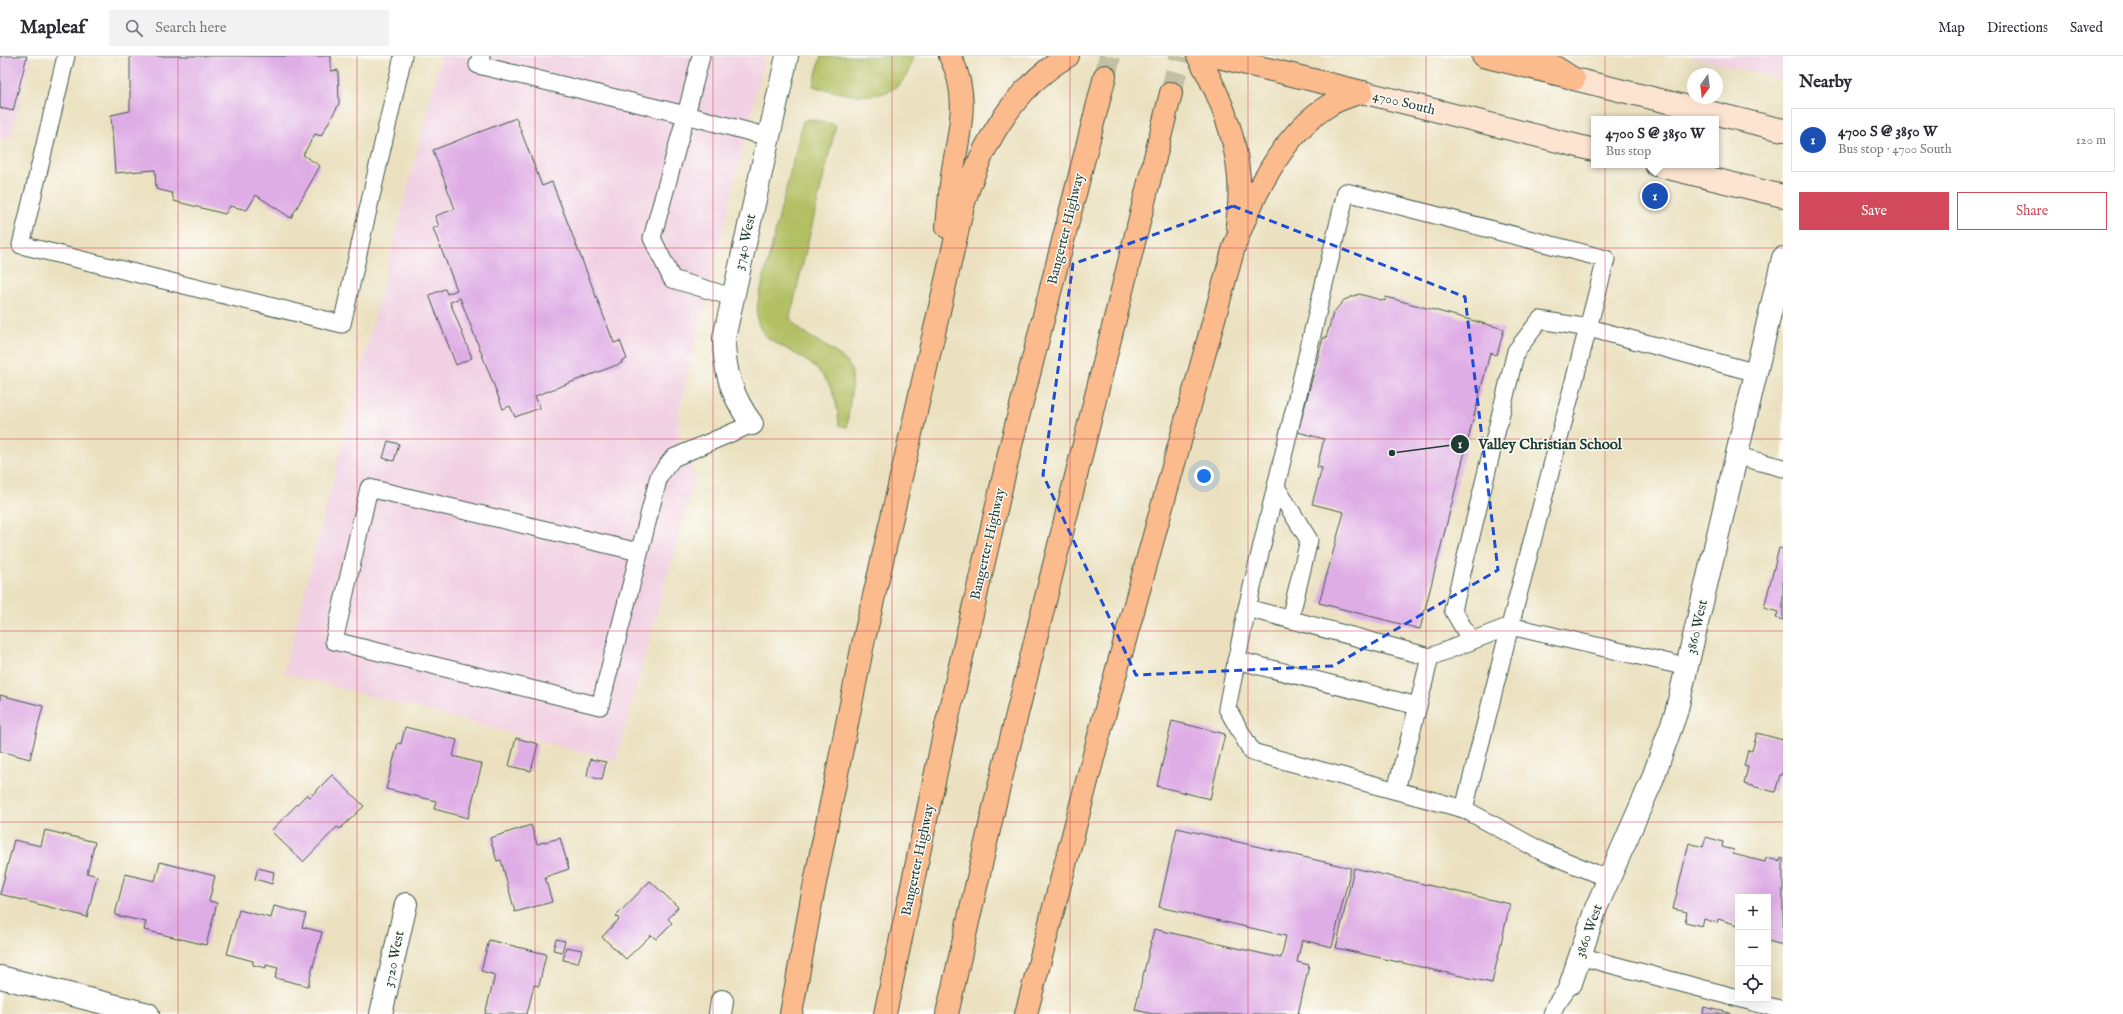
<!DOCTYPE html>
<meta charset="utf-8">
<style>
body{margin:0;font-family:"IM FELL English",serif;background:#f2f2f3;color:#2b2b33}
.controls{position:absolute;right:12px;bottom:12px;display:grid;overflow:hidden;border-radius:0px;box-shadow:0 4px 16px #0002}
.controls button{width:36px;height:36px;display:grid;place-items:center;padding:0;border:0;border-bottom:1px solid #e1e1e2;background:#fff;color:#2b2b33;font:20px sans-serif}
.compass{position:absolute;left:1687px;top:12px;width:36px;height:36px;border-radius:50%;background:#fff;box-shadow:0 4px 16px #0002;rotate:194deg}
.you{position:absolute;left:1204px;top:420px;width:14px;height:14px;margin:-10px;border:3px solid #fff;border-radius:50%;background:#1a73e8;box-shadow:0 0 0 6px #1a73e833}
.badge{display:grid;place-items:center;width:26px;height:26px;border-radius:50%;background:#d1495b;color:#fff;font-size:13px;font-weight:700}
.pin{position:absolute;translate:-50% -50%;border:2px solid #fff;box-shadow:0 1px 4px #0006}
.popup{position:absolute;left:1591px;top:60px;width:128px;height:52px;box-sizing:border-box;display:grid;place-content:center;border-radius:0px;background:#fff;filter:drop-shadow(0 1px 3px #0005);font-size:13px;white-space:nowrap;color:#7c7c81}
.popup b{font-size:15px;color:#2b2b33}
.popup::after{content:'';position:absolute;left:50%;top:100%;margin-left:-8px;border:8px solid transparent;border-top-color:#fff}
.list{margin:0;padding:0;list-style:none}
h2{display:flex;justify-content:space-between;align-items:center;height:52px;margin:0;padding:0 16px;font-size:17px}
h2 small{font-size:13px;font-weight:400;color:#7c7c81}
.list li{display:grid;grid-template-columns:26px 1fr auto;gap:12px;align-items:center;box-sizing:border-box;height:64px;margin:0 8px 8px;padding:0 8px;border:1px solid #e1e1e2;border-radius:0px}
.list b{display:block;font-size:15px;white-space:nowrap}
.list p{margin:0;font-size:13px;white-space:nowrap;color:#7c7c81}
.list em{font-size:13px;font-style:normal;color:#7c7c81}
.actions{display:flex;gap:8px;padding:12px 16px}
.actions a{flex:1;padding:9px 0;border:1px solid #d1495b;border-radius:0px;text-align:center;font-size:14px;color:#d1495b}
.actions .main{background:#d1495b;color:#fff}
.icon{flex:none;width:22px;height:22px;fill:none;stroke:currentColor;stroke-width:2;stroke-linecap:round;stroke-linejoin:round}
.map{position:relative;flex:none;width:1783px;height:958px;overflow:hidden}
header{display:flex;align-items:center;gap:24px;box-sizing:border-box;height:56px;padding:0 20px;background:#fff;border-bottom:1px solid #e1e1e2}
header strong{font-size:19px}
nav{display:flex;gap:22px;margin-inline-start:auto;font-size:14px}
.search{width:280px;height:36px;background:#f2f2f3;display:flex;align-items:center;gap:10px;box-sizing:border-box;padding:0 14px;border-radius:0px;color:#7c7c81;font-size:15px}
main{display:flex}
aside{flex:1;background:#fff}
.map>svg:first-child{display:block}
.built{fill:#f1d0e3}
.green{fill:#b2c063;stroke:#687e4c}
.building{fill:#dfade6}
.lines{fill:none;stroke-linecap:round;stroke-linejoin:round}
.highway-tunnel{stroke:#c2c0a4;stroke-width:22;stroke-dasharray:22 11;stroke-linecap:butt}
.lane-casing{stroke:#3e5649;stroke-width:19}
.street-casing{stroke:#3e5649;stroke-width:24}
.secondary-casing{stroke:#3e5649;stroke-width:24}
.primary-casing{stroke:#3e5649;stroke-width:24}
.highway-casing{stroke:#3e5649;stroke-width:24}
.lane{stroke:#fff;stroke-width:17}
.street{stroke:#fff;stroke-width:22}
.secondary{stroke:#fde4d1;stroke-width:22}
.primary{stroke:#fbbb8c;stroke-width:22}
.highway{stroke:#fbbb8c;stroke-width:22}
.marked{fill:none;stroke:#1d4ed8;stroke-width:3;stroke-dasharray:8 5;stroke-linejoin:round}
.grid{fill:none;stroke:#d1495b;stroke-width:1;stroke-opacity:0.55}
.labels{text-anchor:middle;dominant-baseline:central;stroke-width:3;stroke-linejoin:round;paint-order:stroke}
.street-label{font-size:14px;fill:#1f3d34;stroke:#fdfcf7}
.leader{fill:none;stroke:#1f3d34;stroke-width:1.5}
.callout-dot{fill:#1f3d34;stroke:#fdfcf7;stroke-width:1.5}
.mark-label{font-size:12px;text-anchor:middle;font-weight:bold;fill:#fff}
.callout-label{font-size:15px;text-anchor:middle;font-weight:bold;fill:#1f3d34;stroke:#fdfcf7;stroke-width:3;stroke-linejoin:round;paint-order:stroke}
</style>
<header>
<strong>Mapleaf</strong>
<div class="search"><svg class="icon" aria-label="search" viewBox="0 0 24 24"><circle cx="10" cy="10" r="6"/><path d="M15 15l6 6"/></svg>Search here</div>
<nav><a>Map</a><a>Directions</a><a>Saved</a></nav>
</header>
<main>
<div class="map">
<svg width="1783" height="958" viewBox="0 0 1783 958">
<rect width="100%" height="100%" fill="#fdfcf7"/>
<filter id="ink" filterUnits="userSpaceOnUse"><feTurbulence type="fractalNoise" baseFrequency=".025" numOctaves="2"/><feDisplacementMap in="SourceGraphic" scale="8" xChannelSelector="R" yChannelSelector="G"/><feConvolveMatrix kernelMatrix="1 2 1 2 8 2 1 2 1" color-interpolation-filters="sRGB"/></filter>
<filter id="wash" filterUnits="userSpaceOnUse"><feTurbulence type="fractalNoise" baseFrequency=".012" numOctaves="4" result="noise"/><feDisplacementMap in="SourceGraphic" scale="16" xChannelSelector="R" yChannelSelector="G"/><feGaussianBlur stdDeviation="0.9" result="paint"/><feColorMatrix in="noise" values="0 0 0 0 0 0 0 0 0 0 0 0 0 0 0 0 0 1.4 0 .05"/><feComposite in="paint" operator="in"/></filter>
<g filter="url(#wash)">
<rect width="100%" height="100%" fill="#ebe1c0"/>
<!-- built -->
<g class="built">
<polygon points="0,0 32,0 10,84 0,82"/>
<polygon points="441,0 765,0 679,356 679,390 695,420 616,705 284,617"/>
<polygon points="1688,0 1783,0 1783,25 1761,18"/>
</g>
<!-- green -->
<g class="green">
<path d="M821,0H913C904,53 851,41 813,30Z"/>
<path d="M810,63L836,69L790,261C800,284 850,294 852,318C853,333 848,356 847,371L839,370C837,328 821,310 783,291C774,286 765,282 760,272C754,259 758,246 761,233L803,65Z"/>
</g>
<g id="blocks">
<!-- building -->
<g class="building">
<polygon points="0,0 27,0 13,55 0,52"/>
<polygon points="130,0 331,0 331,15 338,14 339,48 321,80 315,78 303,99 320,110 291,162 256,139 247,154 230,150 225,158 174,145 172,137 156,133 155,114 115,117 111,59 130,55"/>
<polygon points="516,62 542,130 552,126 614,287 620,285 627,303 621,305 622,307 535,340 540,352 515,361 510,350 503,353 460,242 450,246 472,302 456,309 429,239 445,233 447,238 457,234 433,172 439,170 435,160 455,153 433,94"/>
<polygon points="1359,238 1385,245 1386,241 1504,273 1497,299 1490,297 1420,573 1319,547 1344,456 1312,448 1322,412 1317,411 1324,383 1298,376 1323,282 1326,282 1333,257 1344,244"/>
<polygon points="388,385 399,388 394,405 383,402"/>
<polygon points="1779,492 1783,493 1783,564 1776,562 1778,556 1764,552"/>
<polygon points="0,639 43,650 30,703 0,695"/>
<polygon points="1172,665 1225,678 1210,743 1157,730"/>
<polygon points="405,671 457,684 453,700 482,708 468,762 434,753 436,745 386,733 398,687 401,688"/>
<polygon points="1757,677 1783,684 1783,716 1782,719 1780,719 1775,736 1744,728 1748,711 1744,710 1748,694 1752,695"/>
<polygon points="516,682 538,688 531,715 509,710"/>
<polygon points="590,703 606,706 602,724 587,720"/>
<polygon points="332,719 364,750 340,773 337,771 303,806 271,775 307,738 310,741"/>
<polygon points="531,769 537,788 560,782 569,813 545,821 552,846 515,856 501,804 497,805 490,782"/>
<polygon points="1177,772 1351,812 1332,891 1302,884 1297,906 1309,909 1298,958 1153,958 1135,954 1154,873 1281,902 1286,880 1159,851"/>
<polygon points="45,774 95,786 87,817 97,820 87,861 0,838 14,784 41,790"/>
<polygon points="1706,781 1723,786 1722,791 1734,794 1733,798 1765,806 1766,802 1780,805 1781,801 1783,802 1783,889 1768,885 1768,841 1738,841 1738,869 1718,863 1717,867 1704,863 1702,870 1685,866 1687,856 1673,853 1689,787 1703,791"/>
<polygon points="160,806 215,820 209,845 217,847 206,889 144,874 146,866 115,859 125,818 155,825"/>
<polygon points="258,812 274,816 272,828 255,823"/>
<polygon points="1354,812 1510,848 1492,927 1336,892"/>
<polygon points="650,825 678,851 668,863 672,867 656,883 651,879 626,903 602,881 619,863 616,860"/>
<polygon points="274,850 306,858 302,871 322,876 308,930 275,922 278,912 266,909 266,912 253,909 253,905 227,898 239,854 271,862"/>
<polygon points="556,883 565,885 562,896 553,894"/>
<polygon points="489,884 546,898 539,930 534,929 527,958 485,958 495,919 481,915"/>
<polygon points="566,891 582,894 578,907 563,904"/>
<polygon points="1704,951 1730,957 1730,958 1703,958"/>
</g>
</g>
</g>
<g filter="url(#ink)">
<use href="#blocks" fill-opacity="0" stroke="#3e5649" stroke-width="1"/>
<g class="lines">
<!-- highway-tunnel -->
<g class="highway-tunnel">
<polyline points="1105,20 1110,0"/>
<polyline points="1171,37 1180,0"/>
</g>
<!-- lane casing -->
<g class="lane-casing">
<g id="lane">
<polyline points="66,0 21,189 342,268 403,0"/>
<polyline points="481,0 478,9 686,59 701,0"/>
<polyline points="732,241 672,223 652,182 686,59 769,81"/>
<polyline points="1738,400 1783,412"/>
<polyline points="1276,431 1309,484 1290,563"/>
<polyline points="639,496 369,432 334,585 600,650 659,420 673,402 752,368"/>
<polyline points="1247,552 1227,652 1252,696 1464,753 1541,795 1609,823"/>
<polyline points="1510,570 1430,601 1247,552 1346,136 1606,203 1510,570 1687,611"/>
<polyline points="1471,585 1453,554 1516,295 1540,264 1589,272 1757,317"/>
<polyline points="1236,604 1418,650 1396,734"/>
<polyline points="1418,650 1430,601"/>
<polyline points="1464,753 1510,570"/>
<polyline points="1579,900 1738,942"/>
<polyline points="1742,943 1783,954"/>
<polyline points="1552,958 1556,948 1571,927"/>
</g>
</g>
<!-- street casing -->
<g class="street-casing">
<g id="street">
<path d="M752,368C732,341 724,315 724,282L787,0"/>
<polyline points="0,921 148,958"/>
<polyline points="1571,927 1596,852 1651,727 1676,657 1783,202"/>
<polyline points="381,958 406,848"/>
<polyline points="720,958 722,945"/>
</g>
</g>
<!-- secondary casing -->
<g class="secondary-casing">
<g id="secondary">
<polyline points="1574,23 1783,74"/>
<polyline points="1362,36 1594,94"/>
<polyline points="1656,109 1783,140"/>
</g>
</g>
<!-- primary casing -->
<g class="primary-casing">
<g id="primary">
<polyline points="1214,0 1362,36"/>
<polyline points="1483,0 1569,21"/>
</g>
</g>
<!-- highway casing -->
<g class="highway-casing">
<g id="highway">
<path d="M1198,0C1227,51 1247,108 1237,168"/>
<polyline points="1538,0 1574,23"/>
<path d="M947,171C949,151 950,132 953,113C960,71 970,40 950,0"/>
<path d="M791,958L812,842L863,588L963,150C980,91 1013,32 1068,0"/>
<polyline points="885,958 943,683 1011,389 1105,20"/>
<polyline points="947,958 996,743 1171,37"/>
<path d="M1026,958L1107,649L1234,191C1251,143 1283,77 1328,50C1338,43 1350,40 1362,36"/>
</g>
</g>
<!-- lane -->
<use href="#lane" class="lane"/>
<!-- street -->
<use href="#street" class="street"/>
<!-- secondary -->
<use href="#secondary" class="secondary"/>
<!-- primary -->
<use href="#primary" class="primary"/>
<!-- highway -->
<use href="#highway" class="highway"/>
</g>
</g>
<!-- marked area -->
<path class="marked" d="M1233,150L1465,241L1498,514L1333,610L1136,619L1043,419L1073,208Z"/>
<!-- grid -->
<path class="grid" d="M178,0V958M357,0V958M535,0V958M713,0V958M892,0V958M1070,0V958M1248,0V958M1426,0V958M1605,0V958M0,192H1783M0,383H1783M0,575H1783M0,766H1783"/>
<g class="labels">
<!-- street labels -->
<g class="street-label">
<text transform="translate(1404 47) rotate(14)">4700 South</text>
<text transform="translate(1066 173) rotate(-76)">Bangerter Highway</text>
<text transform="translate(745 186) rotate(-77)">3740 West</text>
<text transform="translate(988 488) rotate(-77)">Bangerter Highway</text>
<text transform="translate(1697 571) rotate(-77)">3860 West</text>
<text transform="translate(918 804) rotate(-78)">Bangerter Highway</text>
<text transform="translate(1589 875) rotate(-70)">3860 West</text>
<text transform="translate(394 903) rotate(-78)">3720 West</text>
</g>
</g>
<!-- callouts -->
<path class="leader" d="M1392 397L1460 388"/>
<g class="callout-dot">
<circle cx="1392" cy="397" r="4"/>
<circle cx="1460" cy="388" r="10"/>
</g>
<g class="mark-label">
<text x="1460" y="392">1</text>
</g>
<g class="callout-label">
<text x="1550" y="393">Valley Christian School</text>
</g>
</svg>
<div class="controls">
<button>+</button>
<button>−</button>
<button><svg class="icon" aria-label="locate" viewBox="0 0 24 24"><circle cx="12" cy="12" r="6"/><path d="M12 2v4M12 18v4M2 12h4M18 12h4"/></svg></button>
</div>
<svg class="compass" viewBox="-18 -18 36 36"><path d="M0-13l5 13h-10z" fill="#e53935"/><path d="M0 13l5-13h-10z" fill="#7c7c81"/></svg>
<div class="you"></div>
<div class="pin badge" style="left:1655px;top:140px;background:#1a4fb4">1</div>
<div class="popup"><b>4700 S @ 3850 W</b>Bus stop</div>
</div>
<aside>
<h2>Nearby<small></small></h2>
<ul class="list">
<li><span class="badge" style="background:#1a4fb4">1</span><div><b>4700 S @ 3850 W</b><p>Bus stop · 4700 South</p></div><em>120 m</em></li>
</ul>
<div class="actions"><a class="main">Save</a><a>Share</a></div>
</aside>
</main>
